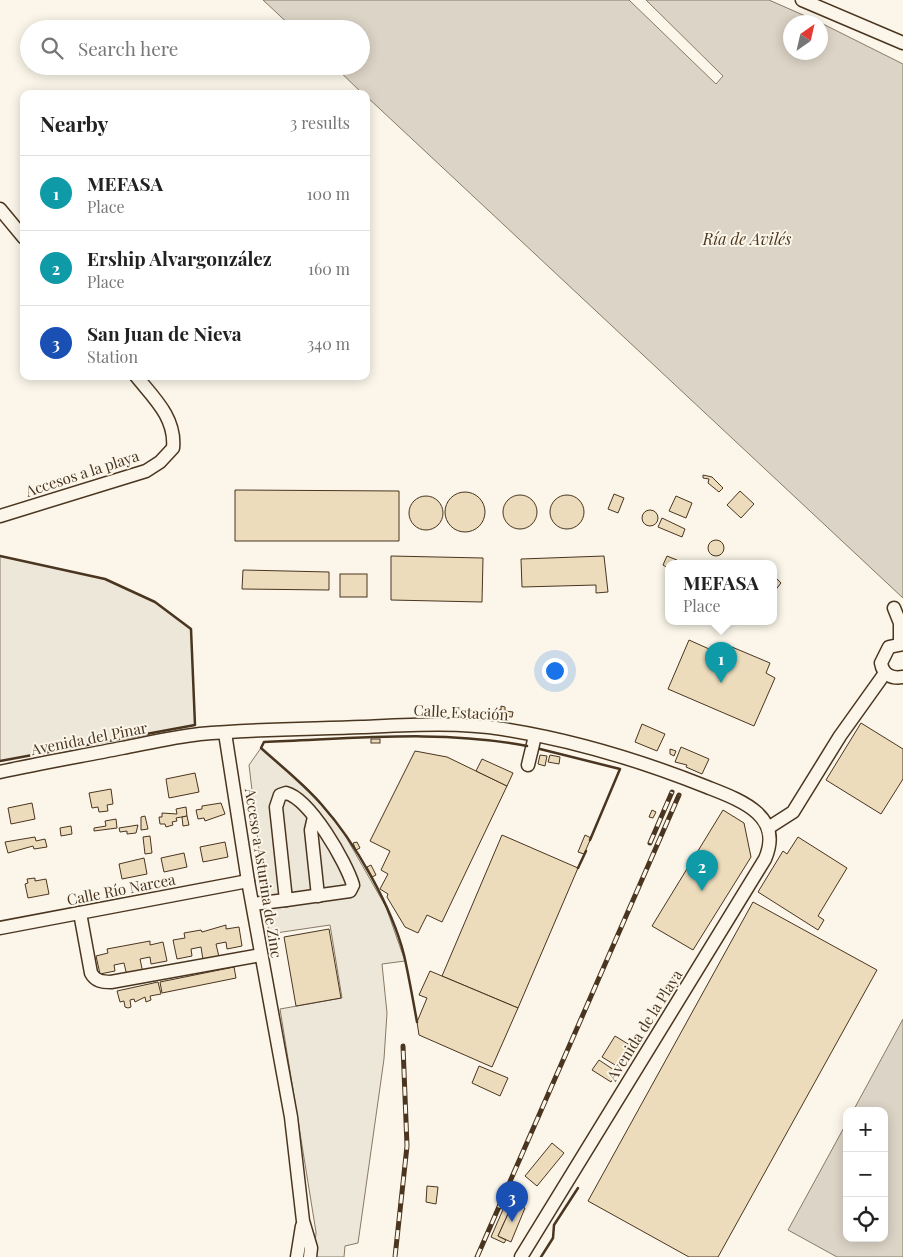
<!DOCTYPE html>
<meta charset="utf-8">
<style>
body{margin:0;font-family:"Playfair Display",serif;background:#f6f6f6;color:#222}
.controls{position:absolute;right:15px;bottom:15px;display:grid;overflow:hidden;border-radius:10px;box-shadow:0 2px 12px #0003}
.controls button{width:45px;height:45px;display:grid;place-items:center;padding:0;border:0;border-bottom:1px solid #e0e0e0;background:#fff;color:#222;font:25px sans-serif}
.compass{position:absolute;left:783px;top:15px;width:45px;height:45px;border-radius:50%;background:#fff;box-shadow:0 2px 12px #0003;rotate:34deg}
.you{position:absolute;left:554px;top:670px;width:18px;height:18px;margin:-12px;border:4px solid #fff;border-radius:50%;background:#1a73e8;box-shadow:0 0 0 8px #1a73e833}
.badge{display:grid;place-items:center;width:32px;height:32px;border-radius:50%;background:#c62828;color:#fff;font-size:16px;font-weight:700}
.pin{position:absolute;translate:-50% -41px;filter:drop-shadow(0 1px 2px #0008)}
.pin::after{content:'';position:absolute;top:26px;width:18px;height:15px;background:inherit;clip-path:polygon(0 0,100% 0,50% 100%)}
.popup{position:absolute;left:665px;top:560px;width:112px;height:65px;box-sizing:border-box;display:grid;place-content:center;border-radius:10px;background:#fff;filter:drop-shadow(0 1px 4px #0005);font-size:16px;white-space:nowrap;color:#767676}
.popup b{font-size:19px;color:#222}
.popup::after{content:'';position:absolute;left:50%;top:100%;margin-left:-10px;border:10px solid transparent;border-top-color:#fff}
.list{margin:0;padding:0;list-style:none}
h2{display:flex;justify-content:space-between;align-items:center;height:65px;margin:0;padding:0 20px;font-size:21px}
h2 small{font-size:16px;font-weight:400;color:#767676}
.list li{display:grid;grid-template-columns:32px 1fr auto;gap:15px;align-items:center;box-sizing:border-box;height:75px;padding:0 20px;border-top:1px solid #e0e0e0}
.list b{display:block;font-size:19px;white-space:nowrap}
.list p{margin:0;font-size:16px;white-space:nowrap;color:#767676}
.list em{font-size:16px;font-style:normal;color:#767676}
.icon{flex:none;width:28px;height:28px;fill:none;stroke:currentColor;stroke-width:2;stroke-linecap:round;stroke-linejoin:round}
.map{position:relative;flex:none;width:903px;height:1257px;overflow:hidden}
.search{position:absolute;background:#fff;box-shadow:0 2px 12px #0003;left:20px;top:20px;width:350px;height:55px;display:flex;align-items:center;gap:12px;box-sizing:border-box;padding:0 18px;border-radius:28px;color:#767676;font-size:19px}
.panel{position:absolute;background:#fff;box-shadow:0 2px 12px #0003;left:20px;top:90px;width:350px;height:290px;border-radius:10px}
.map>svg:first-child{display:block}
.parking{fill:#ede7d9;stroke:#887966}
.water{fill:#dcd4c6;stroke:#887966}
.building{fill:#ecdcbc;stroke:#4a3520}
.lines{fill:none;stroke-linecap:round;stroke-linejoin:round}
.minor-casing{stroke:#4a3520;stroke-width:15}
.minor{stroke:#fbf6e9;stroke-width:12}
.rail-casing{stroke:#4a3520;stroke-width:5}
.rail{stroke:#fbf6e9;stroke-width:3;stroke-dasharray:9;stroke-linecap:butt}
.wall{stroke:#4a3520;stroke-width:2.5}
.labels{text-anchor:middle;dominant-baseline:central;stroke-width:4;stroke-linejoin:round;paint-order:stroke}
.street-label{font-size:15px;fill:#4a3520;stroke:#fbf6e9}
.water-label{font-size:16px;font-style:italic;fill:#4a3520;stroke:#fbf6e9}
</style>
<div class="map">
<svg width="903" height="1257" viewBox="0 0 903 1257">
<rect width="100%" height="100%" fill="#fbf6e9"/>
<!-- parking -->
<g class="parking">
<polygon points="0,556 105,579 155,602 191,629 195,725 0,761"/>
<polygon points="261,748 307,788 342,830 386,907 405,961 382,964 387,1013 384,1059 358,1243 345,1246 344,1257 314,1257 316,1232 280,1009 342,998 330,925 269,934 249,765"/>
</g>
<!-- water -->
<g class="water">
<polygon points="263,0 629,0 716,84 723,76 646,0 769,0 819,22 790,22 790,52 820,52 821,23 903,64 903,598 366,96 366,94 363,94 334,66 361,66 361,29 294,29"/>
<polygon points="903,1019 903,1257 837,1257 788,1230 847,1122 847,1238 884,1238 884,1111 853,1111"/>
</g>
<!-- building -->
<g class="building">
<polygon points="703,475 712,477 723,488 719,492 708,483 709,479 703,478"/>
<polygon points="235,490 399,491 399,541 235,541"/>
<polygon points="740,491 754,504 741,518 727,505"/>
<circle cx="465" cy="512" r="20"/>
<polygon points="614,494 624,498 618,513 608,509"/>
<circle cx="567" cy="512" r="17"/>
<circle cx="520" cy="512" r="17"/>
<polygon points="676,496 692,503 686,518 669,511"/>
<circle cx="426" cy="513" r="17"/>
<circle cx="650" cy="518" r="8"/>
<polygon points="662,518 685,529 682,537 658,527"/>
<circle cx="716" cy="548" r="8"/>
<polygon points="391,556 483,558 482,602 391,600"/>
<polygon points="604,556 608,592 596,593 596,585 522,587 521,559"/>
<polygon points="667,556 677,560 675,564 668,564 668,568 663,565"/>
<polygon points="243,570 329,572 329,590 242,589"/>
<rect x="340" y="574" width="27" height="23"/>
<polygon points="774,576 781,583 774,592"/>
<polygon points="689,640 727,657 732,647 770,663 766,673 775,678 754,726 668,689"/>
<polygon points="501,706 505,707 505,711 513,712 512,717 493,715 494,709 501,710"/>
<polygon points="861,723 903,749 903,779 881,814 826,780"/>
<polygon points="642,724 665,734 657,751 635,742"/>
<rect x="371" y="739" width="9" height="4"/>
<polygon points="681,747 709,759 702,774 686,767 687,765 675,762"/>
<polygon points="670,749 676,751 674,756 670,754"/>
<polygon points="415,751 447,757 507,786 442,922 427,915 418,933 405,927 387,897 388,894 380,889 388,874 381,870 390,851 370,841"/>
<polygon points="540,755 547,756 545,766 538,764"/>
<polygon points="550,755 560,757 559,764 548,762"/>
<polygon points="482,759 513,773 507,786 476,771"/>
<polygon points="195,773 199,792 169,798 166,779"/>
<polygon points="111,789 113,804 107,805 108,811 99,812 98,807 92,808 89,793"/>
<polygon points="32,803 35,819 11,824 8,808"/>
<polygon points="221,803 225,814 205,821 204,818 198,819 196,810 202,809 202,806"/>
<polygon points="186,807 187,816 176,818 177,821 172,822 173,825 166,827 165,824 160,824 159,817 162,817 162,813 177,814 176,809"/>
<polygon points="652,810 656,812 653,818 649,817"/>
<polygon points="723,810 744,823 751,857 693,950 652,926"/>
<polygon points="145,816 148,829 141,830 141,817"/>
<polygon points="187,816 189,825 183,826 182,817"/>
<polygon points="116,819 117,828 94,831 94,828 106,826 105,821"/>
<polygon points="138,825 136,833 127,834 127,831 120,832 119,828"/>
<polygon points="71,826 72,834 61,836 60,828"/>
<polygon points="502,835 578,868 518,1008 442,976"/>
<polygon points="585,835 591,838 584,854 578,852"/>
<polygon points="150,836 152,853 145,854 143,837"/>
<polygon points="35,837 36,841 45,839 47,847 34,849 33,846 8,853 5,842"/>
<polygon points="798,837 847,868 818,916 824,920 818,930 758,892 783,851 787,854"/>
<polygon points="225,842 228,857 203,862 200,847"/>
<polygon points="357,842 360,848 356,850 353,843"/>
<polygon points="184,853 187,867 164,872 161,858"/>
<polygon points="144,858 147,874 122,879 119,864"/>
<polygon points="371,865 376,875 372,877 367,867"/>
<polygon points="35,878 35,881 46,879 49,894 28,898 25,884 28,883 27,879"/>
<polygon points="753,902 877,970 718,1257 689,1257 588,1201"/>
<polygon points="226,925 226,929 239,927 242,946 227,949 226,942 216,944 219,957 203,960 201,947 191,949 192,956 177,959 173,940 185,938 184,933 201,930 202,932"/>
<polygon points="329,929 341,998 296,1006 284,937"/>
<polygon points="150,941 150,945 163,942 167,961 151,964 150,957 140,959 143,973 127,976 124,963 114,965 115,971 100,974 96,956 108,953 107,949"/>
<polygon points="234,967 236,978 162,993 160,982"/>
<polygon points="430,971 518,1008 492,1067 419,1035 417,1022 427,998 419,995"/>
<polygon points="158,982 161,994 150,996 151,1000 146,1002 145,997 135,1002 134,999 130,1000 131,1007 128,1008 125,1007 124,1001 120,1002 117,991"/>
<polygon points="615,1036 633,1047 620,1068 602,1057"/>
<polygon points="599,1060 617,1072 611,1082 592,1070"/>
<polygon points="479,1066 508,1078 500,1096 472,1083"/>
<polygon points="552,1143 564,1153 537,1186 525,1176"/>
<polygon points="427,1186 438,1187 436,1204 426,1202"/>
<polygon points="508,1198 523,1204 522,1207 513,1203 498,1236 506,1240 504,1243 491,1237"/>
<polygon points="513,1203 525,1208 511,1242 498,1236"/>
</g>
<g class="lines">
<!-- minor casing -->
<g class="minor-casing">
<g id="minor">
<polyline points="802,0 903,43"/>
<polyline points="0,209 24,238"/>
<path d="M0,516L146,471L160,462L173,448C176,418 154,398 136,376"/>
<polyline points="894,608 900,623 900,644"/>
<path d="M903,644L889,647L881,663C883,675 892,679 903,677"/>
<polyline points="225,733 248,881 291,1117 303,1221 311,1248 310,1257"/>
<polyline points="528,765 535,736"/>
<path d="M0,772C41,763 82,756 122,748C148,743 174,737 200,734C254,729 308,729 362,727C409,725 457,722 503,729C573,740 642,761 707,787C740,800 784,815 765,859L521,1257"/>
<path d="M286,793C310,799 346,862 353,885L350,891L286,900L276,807L280,795Z"/>
<polyline points="314,817 311,830 318,896"/>
<polyline points="768,828 793,812 840,736 885,673"/>
<polyline points="253,904 286,900"/>
<path d="M80,913L91,973C95,981 102,982 111,982L261,955"/>
<polyline points="0,928 248,881"/>
<polyline points="297,1257 302,1226"/>
</g>
</g>
<!-- minor -->
<use href="#minor" class="minor"/>
<!-- rail casing -->
<g class="rail-casing">
<g id="rail">
<polyline points="650,843 672,792"/>
<polyline points="395,1257 407,1146 403,1046"/>
<polyline points="477,1257 679,795"/>
</g>
</g>
<!-- rail -->
<use href="#rail" class="rail"/>
<!-- wall -->
<g class="wall">
<polyline points="0,556 105,579 155,602 191,629 195,725 0,761"/>
<polyline points="540,749 620,769 590,840"/>
<polyline points="578,868 586,851"/>
<path d="M417,1022C413,1000 409,977 404,955C392,907 355,842 322,805C304,784 282,767 261,748L264,742C351,739 441,729 527,746"/>
<polyline points="541,1257 553,1238 554,1225 578,1188"/>
</g>
</g>
<g class="labels">
<!-- street labels -->
<g class="street-label">
<text transform="translate(82 473) rotate(-18)">Accesos a la playa</text>
<text transform="translate(461 712) rotate(3)">Calle Estación</text>
<text transform="translate(89 738) rotate(-11)">Avenida del Pinar</text>
<text transform="translate(264 873) rotate(81)">Acceso a Asturina de Zinc</text>
<text transform="translate(121 889) rotate(-11)">Calle Río Narcea</text>
<text transform="translate(644 1025) rotate(-58)">Avenida de la Playa</text>
</g>
<!-- water labels -->
<g class="water-label">
<text x="747" y="238">Ría de Avilés</text>
</g>
</g>
</svg>
<div class="controls">
<button>+</button>
<button>−</button>
<button><svg class="icon" aria-label="locate" viewBox="0 0 24 24"><circle cx="12" cy="12" r="6"/><path d="M12 2v4M12 18v4M2 12h4M18 12h4"/></svg></button>
</div>
<svg class="compass" viewBox="-18 -18 36 36"><path d="M0-13l5 13h-10z" fill="#e53935"/><path d="M0 13l5-13h-10z" fill="#767676"/></svg>
<div class="you"></div>
<div class="pin badge" style="left:721px;top:683px;background:#0f9aa8">1</div>
<div class="popup"><b>MEFASA</b>Place</div>
<div class="pin badge" style="left:702px;top:891px;background:#0f9aa8">2</div>
<div class="pin badge" style="left:512px;top:1222px;background:#1a4fb4">3</div>
<div class="search"><svg class="icon" aria-label="search" viewBox="0 0 24 24"><circle cx="10" cy="10" r="6"/><path d="M15 15l6 6"/></svg>Search here</div>
<section class="panel">
<h2>Nearby<small>3 results</small></h2>
<ul class="list">
<li><span class="badge" style="background:#0f9aa8">1</span><div><b>MEFASA</b><p>Place</p></div><em>100 m</em></li>
<li><span class="badge" style="background:#0f9aa8">2</span><div><b>Ership Alvargonzález</b><p>Place</p></div><em>160 m</em></li>
<li><span class="badge" style="background:#1a4fb4">3</span><div><b>San Juan de Nieva</b><p>Station</p></div><em>340 m</em></li>
</ul>
</section>
</div>
